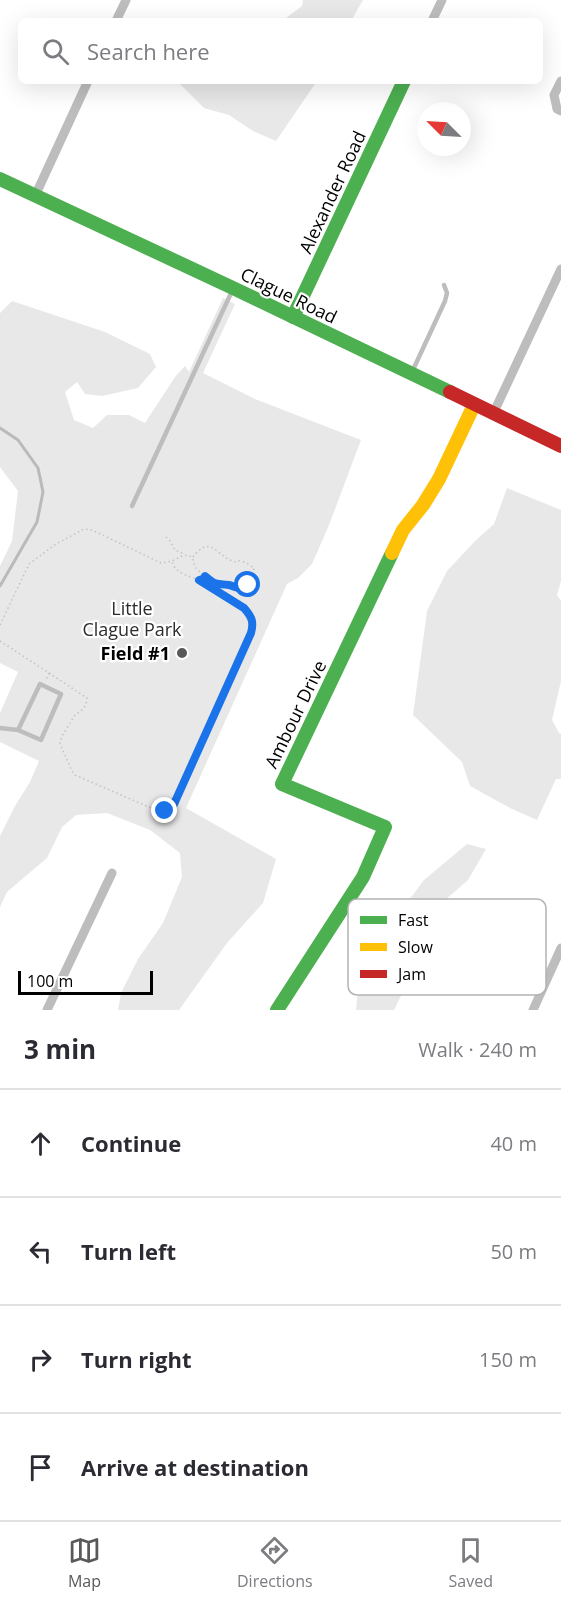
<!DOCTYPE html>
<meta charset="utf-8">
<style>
body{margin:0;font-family:"Open Sans",sans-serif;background:#f7f7f7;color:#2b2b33}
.compass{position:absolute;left:417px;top:102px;width:54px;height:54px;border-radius:50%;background:#fff;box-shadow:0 6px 24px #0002;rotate:294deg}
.scale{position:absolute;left:18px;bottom:15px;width:135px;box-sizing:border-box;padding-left:6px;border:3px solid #000;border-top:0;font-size:16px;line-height:21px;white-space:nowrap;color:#000;-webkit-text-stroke:4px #fff;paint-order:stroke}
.stop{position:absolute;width:18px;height:18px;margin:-14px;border:4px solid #1a73e8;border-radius:50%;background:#fff}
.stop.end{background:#1a73e8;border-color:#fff;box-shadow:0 2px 6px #0008}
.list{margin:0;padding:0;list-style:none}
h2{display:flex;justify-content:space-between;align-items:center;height:78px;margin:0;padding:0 24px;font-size:26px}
h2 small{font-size:20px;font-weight:400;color:#7c7c81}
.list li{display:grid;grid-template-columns:39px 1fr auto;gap:18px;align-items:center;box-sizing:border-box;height:108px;padding:0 24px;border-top:2px solid #e1e1e2}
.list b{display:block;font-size:22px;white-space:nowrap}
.list em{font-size:20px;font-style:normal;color:#7c7c81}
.icon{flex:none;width:33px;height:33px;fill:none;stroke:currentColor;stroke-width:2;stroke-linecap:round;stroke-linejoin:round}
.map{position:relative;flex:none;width:561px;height:1010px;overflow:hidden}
.search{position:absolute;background:#fff;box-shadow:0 6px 24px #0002;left:18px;right:18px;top:18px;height:66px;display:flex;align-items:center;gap:15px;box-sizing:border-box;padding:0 21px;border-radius:9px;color:#7c7c81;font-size:22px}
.sheet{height:510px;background:#fff}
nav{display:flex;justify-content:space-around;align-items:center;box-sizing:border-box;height:84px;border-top:2px solid #e1e1e2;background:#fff;font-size:16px;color:#7c7c81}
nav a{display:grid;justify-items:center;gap:3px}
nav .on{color:#595959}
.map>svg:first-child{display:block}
.green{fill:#e8e8e8}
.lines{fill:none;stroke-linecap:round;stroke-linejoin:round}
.stream{stroke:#bababa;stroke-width:3}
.path{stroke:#c2c2c2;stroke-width:1.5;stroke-dasharray:1.5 3;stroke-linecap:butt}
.lane{stroke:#bdbdbd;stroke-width:4.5}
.street{stroke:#bdbdbd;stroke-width:9}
.fast{stroke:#4caf50;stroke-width:14}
.slow{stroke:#ffc107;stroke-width:14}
.jam{stroke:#c62828;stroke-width:14}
.route{stroke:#1a73e8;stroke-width:8}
.poi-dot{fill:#595959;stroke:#fff;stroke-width:2}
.labels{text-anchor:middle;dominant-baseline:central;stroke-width:4.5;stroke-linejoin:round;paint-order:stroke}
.street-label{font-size:18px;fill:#000;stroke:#fff}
.park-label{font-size:18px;fill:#2c2c2c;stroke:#fff}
.poi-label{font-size:18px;font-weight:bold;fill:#000;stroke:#fff;text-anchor:end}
.key{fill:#fff;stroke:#b2b2b2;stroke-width:1.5}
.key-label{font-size:16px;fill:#000}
</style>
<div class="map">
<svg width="561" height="1010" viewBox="0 0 561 1010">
<rect width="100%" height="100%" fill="#fff"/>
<!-- green -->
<g class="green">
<polygon points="303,0 363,0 351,21 282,21 302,6"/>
<polygon points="177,81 317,81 276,141 253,131 229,115 204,108"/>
<polygon points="223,298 235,304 203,373 255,399 361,440 329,525 312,564 298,578 287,584 186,808 276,859 263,903 227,943 179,1010 118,1010 121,993 138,959 163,923 182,877 180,853 150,830 107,813 76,815 62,827 47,858 7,892 0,907 0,836 15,806 30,782 39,761 0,742 0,713 18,672 0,663 0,566 12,541 18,491 0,467 0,313 12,301 105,332 150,354 156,367 138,388 102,396 85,394 77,382 65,392 74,420 93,428 107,415 129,415 145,423 175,377 185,366 189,372"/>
<polygon points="507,488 561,510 561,581 557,595 561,601 561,681 552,720 559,733 561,734 561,779 556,779 537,820 510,808 470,786 462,762 413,715 427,611 447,571 475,541 494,524"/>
<polygon points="467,844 486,849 468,880 445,900 428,941 394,1010 356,1010 358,991 391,924 424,880"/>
</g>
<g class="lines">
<!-- stream -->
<polyline class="stream" points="0,428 18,440 38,468 43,492 37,522 0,586"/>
<!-- path -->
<g class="path">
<polyline points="166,537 170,541 175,550 184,554"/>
<path d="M193,557C210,535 214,553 232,561C238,563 235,560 241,561C246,562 251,566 254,568L252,581L246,588C240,589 237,588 231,586C219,583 220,588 208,578"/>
<path d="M0,625L29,564L56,544L84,529L92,530L161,563L172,561L184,555L190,556L193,560L195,567L206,578L199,580C189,576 174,573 172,561"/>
<polyline points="0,641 49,673 46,680"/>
<path d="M49,673L87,698L86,705L81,711L75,715L62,736L60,744L72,771L75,775L151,808C161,811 167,813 175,804L251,633C254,622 252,617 244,608L199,580"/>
</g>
<!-- lane -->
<g class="lane">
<polyline points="412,372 445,301 447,293 444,285"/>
<polyline points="132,506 232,291"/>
<polyline points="0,728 18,730 41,740 61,694 40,684 18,730"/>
</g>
<!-- street -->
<g class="street">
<polyline points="116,21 126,0"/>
<polyline points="432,21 442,0"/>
<polyline points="561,81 554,95 557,109 561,111"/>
<polyline points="35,196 88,81"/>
<polyline points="493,414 561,269"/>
<polyline points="47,1010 112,873"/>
<polyline points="533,1010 561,948"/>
</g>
<!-- fast -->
<g class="fast">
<polyline points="0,179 233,288 450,392"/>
<polyline points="293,317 404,81"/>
<polyline points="277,1010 363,877 385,827 282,784 392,553"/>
</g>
<!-- slow -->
<polyline class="slow" points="392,553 403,530 423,505 439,479 474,405"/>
<!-- jam -->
<polyline class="jam" points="450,392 561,446"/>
</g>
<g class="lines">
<!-- route -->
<path class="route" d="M165,811L171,808L174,804L251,633C254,622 252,617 244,608L199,580L206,578L205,576C217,586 214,583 229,585C237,587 240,591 248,585"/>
</g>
<!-- markers -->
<circle class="poi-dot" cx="182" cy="653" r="6"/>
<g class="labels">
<!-- street labels -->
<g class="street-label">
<text transform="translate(332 192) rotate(-65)">Alexander Road</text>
<text transform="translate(289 295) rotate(26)">Clague Road</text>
<text transform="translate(295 714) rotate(-64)">Ambour Drive</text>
</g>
<!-- park labels -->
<g class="park-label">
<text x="132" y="608">Little<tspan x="132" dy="21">Clague Park</tspan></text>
</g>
<!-- poi labels -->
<g class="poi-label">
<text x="170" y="653">Field #1</text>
</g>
</g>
<!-- legend -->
<rect x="348" y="899" width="198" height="96" rx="9" class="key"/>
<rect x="360" y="916" width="27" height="8" fill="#4caf50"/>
<rect x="360" y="943" width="27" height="8" fill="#ffc107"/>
<rect x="360" y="970" width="27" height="8" fill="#c62828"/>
<g class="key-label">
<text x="398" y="926">Fast</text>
<text x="398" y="953">Slow</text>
<text x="398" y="980">Jam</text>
</g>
</svg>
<svg class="compass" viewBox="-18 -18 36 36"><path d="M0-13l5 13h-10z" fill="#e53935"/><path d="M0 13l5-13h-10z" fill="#7c7c81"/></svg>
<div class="scale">100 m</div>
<div class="stop" style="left:248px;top:585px"></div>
<div class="stop end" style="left:165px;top:811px"></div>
<div class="search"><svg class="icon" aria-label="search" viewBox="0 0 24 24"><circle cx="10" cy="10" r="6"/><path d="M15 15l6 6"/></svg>Search here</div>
</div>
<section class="sheet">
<h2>3 min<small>Walk · 240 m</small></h2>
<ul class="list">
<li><svg class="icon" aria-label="ahead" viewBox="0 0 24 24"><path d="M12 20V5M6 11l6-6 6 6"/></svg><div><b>Continue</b></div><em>40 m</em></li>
<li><svg class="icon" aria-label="left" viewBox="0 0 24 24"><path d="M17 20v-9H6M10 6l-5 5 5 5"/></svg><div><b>Turn left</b></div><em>50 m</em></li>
<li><svg class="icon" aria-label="right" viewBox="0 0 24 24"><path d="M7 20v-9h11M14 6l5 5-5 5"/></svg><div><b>Turn right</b></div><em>150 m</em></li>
<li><svg class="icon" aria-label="arrive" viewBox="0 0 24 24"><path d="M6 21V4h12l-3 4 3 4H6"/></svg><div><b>Arrive at destination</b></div></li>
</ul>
</section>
<nav>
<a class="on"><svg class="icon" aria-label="map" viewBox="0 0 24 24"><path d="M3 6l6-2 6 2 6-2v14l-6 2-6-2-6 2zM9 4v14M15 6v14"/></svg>Map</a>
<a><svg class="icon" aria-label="directions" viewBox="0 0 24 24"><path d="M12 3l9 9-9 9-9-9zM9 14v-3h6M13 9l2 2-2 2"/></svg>Directions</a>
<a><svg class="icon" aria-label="saved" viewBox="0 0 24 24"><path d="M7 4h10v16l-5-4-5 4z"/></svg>Saved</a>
</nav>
